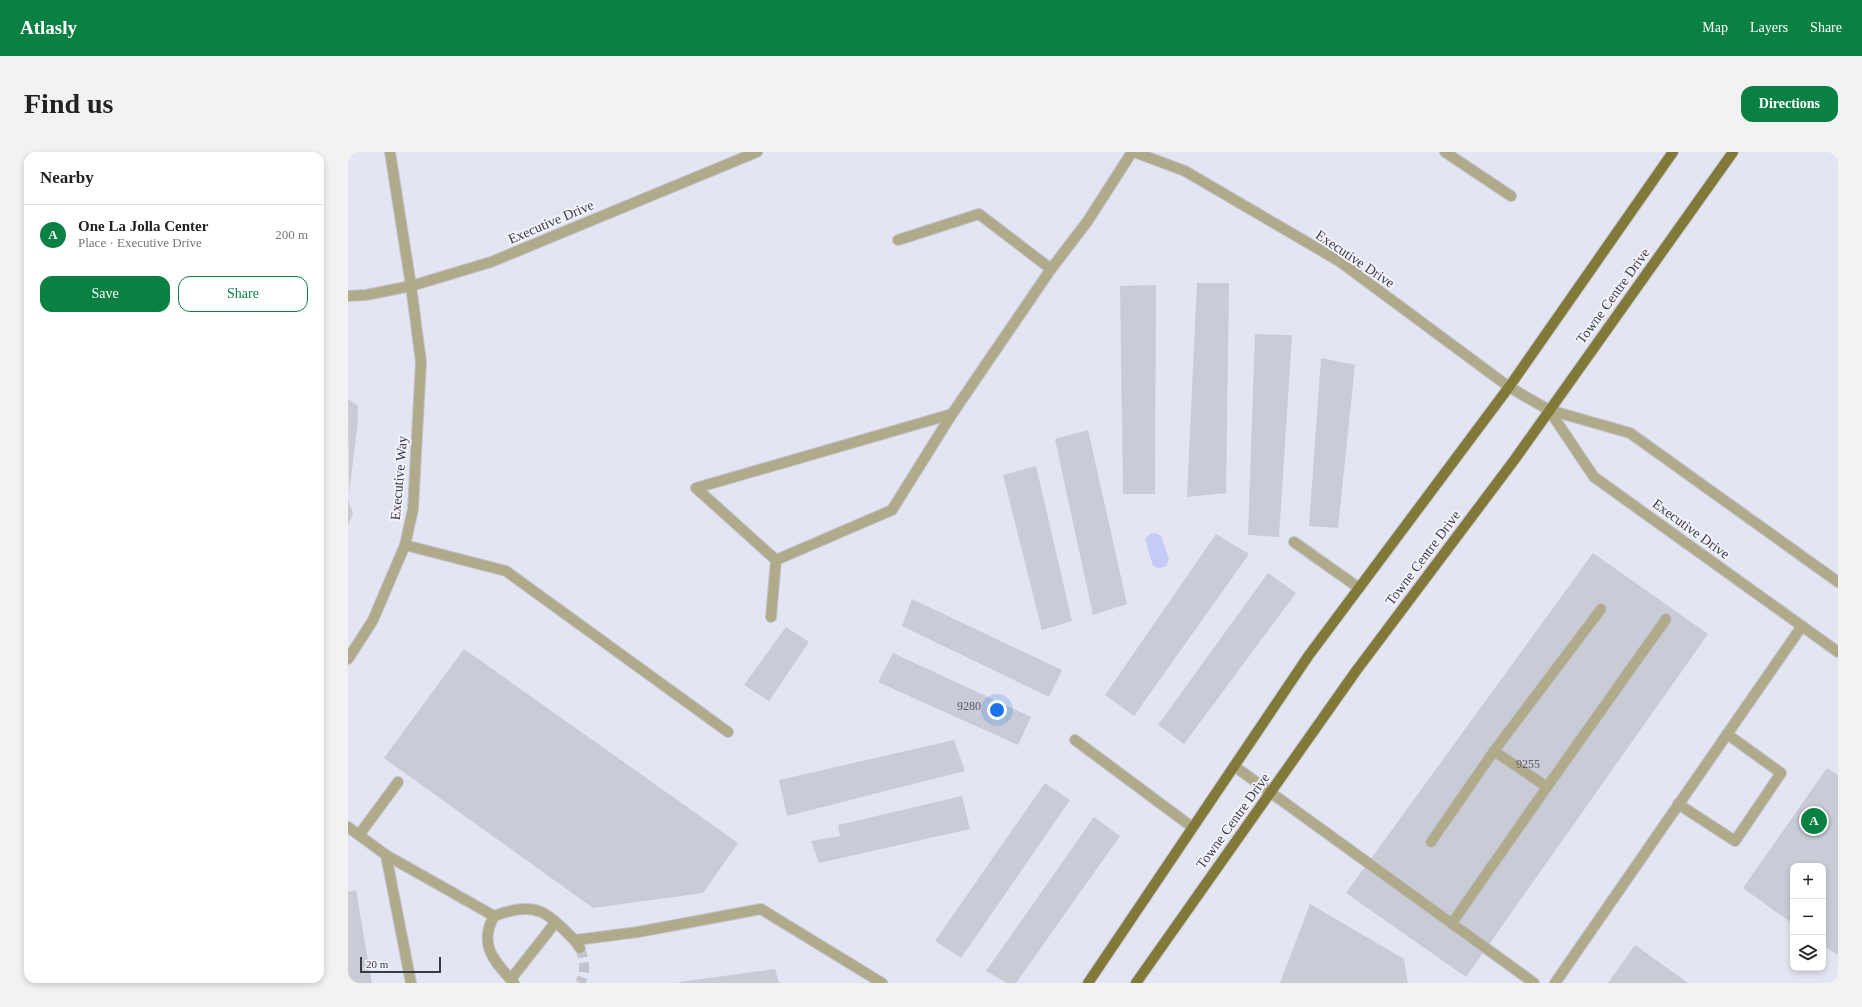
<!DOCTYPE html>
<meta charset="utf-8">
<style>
body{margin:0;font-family:"Times New Roman",serif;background:#f2f2f2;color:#222}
.controls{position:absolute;right:12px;bottom:12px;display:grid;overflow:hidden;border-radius:8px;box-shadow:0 2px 6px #0003}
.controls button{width:36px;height:36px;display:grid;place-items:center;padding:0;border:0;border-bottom:1px solid #e0e0e0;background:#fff;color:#222;font:20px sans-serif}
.scale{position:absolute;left:12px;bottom:10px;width:81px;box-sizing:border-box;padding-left:4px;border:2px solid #3b3c41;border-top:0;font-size:11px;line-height:14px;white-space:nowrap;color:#3b3c41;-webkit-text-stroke:3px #f2f3fd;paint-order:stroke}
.you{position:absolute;left:649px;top:558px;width:14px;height:14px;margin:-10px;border:3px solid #fff;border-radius:50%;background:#1a73e8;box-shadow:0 0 0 6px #1a73e833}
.badge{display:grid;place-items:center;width:26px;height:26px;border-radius:50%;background:#0b8043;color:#fff;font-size:13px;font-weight:700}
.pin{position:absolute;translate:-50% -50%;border:2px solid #fff;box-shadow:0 1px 4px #0006}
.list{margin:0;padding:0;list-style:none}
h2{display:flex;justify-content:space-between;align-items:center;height:52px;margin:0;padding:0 16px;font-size:17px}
h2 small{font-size:13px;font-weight:400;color:#767676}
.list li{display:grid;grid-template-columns:26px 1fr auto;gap:12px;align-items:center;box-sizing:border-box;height:60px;padding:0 16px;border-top:1px solid #e0e0e0}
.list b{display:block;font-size:15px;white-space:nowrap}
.list p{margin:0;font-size:13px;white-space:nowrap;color:#767676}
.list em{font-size:13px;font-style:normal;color:#767676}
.actions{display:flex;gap:8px;padding:12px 16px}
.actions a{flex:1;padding:9px 0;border:1px solid #0b8043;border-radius:12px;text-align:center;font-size:14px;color:#0b8043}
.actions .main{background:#0b8043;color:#fff}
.icon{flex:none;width:22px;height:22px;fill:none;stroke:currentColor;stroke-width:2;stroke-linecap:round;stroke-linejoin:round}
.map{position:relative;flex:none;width:1490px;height:831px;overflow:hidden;border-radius:12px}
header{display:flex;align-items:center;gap:24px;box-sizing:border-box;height:56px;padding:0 20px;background:#0b8043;color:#fff}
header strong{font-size:19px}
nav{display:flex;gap:22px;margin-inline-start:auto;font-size:14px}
.intro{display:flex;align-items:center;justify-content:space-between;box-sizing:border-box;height:96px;padding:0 24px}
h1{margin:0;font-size:28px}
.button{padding:10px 18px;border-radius:12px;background:#0b8043;color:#fff;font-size:14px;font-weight:700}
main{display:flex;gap:24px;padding:0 24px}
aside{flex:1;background:#fff;border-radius:12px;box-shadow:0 2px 6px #0003}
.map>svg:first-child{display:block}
.water{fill:#c5caf6}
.building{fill:#c9cbd7}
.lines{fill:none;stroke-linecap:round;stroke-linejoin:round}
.minor-tunnel{stroke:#c2c3cf;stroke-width:10;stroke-dasharray:10 5;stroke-linecap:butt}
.minor-casing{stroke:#c2c3cf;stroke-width:12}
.major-casing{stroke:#c2c3cf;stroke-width:12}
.minor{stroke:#afab8a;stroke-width:10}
.major{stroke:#807937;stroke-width:10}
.labels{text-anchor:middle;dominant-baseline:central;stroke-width:4;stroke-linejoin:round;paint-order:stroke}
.number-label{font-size:12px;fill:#5e6066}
.street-label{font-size:14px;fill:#3b3c41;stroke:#f2f3fd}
</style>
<header>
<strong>Atlasly</strong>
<nav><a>Map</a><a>Layers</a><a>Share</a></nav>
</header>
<div class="intro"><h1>Find us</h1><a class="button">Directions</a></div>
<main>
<aside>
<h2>Nearby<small></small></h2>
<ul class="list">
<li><span class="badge">A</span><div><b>One La Jolla Center</b><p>Place · Executive Drive</p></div><em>200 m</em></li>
</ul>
<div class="actions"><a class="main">Save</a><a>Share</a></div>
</aside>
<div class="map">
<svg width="1490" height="831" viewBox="0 0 1490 831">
<rect width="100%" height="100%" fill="#e4e5f2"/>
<!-- water -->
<polygon class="water" points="807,381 813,384 821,407 818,414 811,416 805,414 797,387 802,382"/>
<!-- building -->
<g class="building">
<polygon points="849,131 881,131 878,341 839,345"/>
<polygon points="808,133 807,342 775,342 772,134"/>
<polygon points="907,182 944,183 931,385 900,383"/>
<polygon points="973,206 1007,213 990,376 961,374"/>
<polygon points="0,247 10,254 10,269 1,342"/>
<polygon points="740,278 779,452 745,463 707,287"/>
<polygon points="688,314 724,469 694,478 655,323"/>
<polygon points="0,348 5,361 0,374"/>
<polygon points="868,382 901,402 786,564 757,543"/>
<polygon points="1245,401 1360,482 1118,825 998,741"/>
<polygon points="920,421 948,441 836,592 810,573"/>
<polygon points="564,447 714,518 701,545 554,474"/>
<polygon points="438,475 461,490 421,549 396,533"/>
<polygon points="116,497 390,691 355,741 245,756 36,606"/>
<polygon points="545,501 683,565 670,593 530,530"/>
<polygon points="606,588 617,619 439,664 431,628"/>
<polygon points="1479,616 1490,623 1490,803 1475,793 1475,714 1445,714 1445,772 1395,736"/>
<polygon points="697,631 722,648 613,806 587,789"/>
<polygon points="614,644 622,677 471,711 463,689 492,684 490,673"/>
<polygon points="746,665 772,684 668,831 659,831 638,819"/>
<polygon points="8,738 20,809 24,831 0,831 0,740"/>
<polygon points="962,752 1056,807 1060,831 932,831"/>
<polygon points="1287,793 1340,831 1260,831"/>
<polygon points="427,817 431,831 331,831 331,830"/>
</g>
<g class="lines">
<!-- minor-tunnel -->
<path class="minor-tunnel" d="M232,796C236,807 239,820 232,831"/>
<!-- minor casing -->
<g class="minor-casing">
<g id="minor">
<polyline points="786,0 837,19 991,109 1161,235 1201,258 1282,281 1490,430"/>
<polyline points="1097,0 1163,44"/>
<polyline points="550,88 631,62 703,117"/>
<polyline points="0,144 18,143 63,134 143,110 409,0"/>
<polyline points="1201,258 1246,325 1490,500"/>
<polyline points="946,390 1011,436"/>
<polyline points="57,393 158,419 380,580"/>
<polyline points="428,408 348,336 604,262"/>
<polyline points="423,465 428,408 544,358 604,262 703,117 739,70 784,0"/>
<polyline points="0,507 25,468 57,393 65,357 73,210 63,134 42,0"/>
<polyline points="727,588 844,675"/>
<polyline points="886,614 1186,831"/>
<polyline points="1199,635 1318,467"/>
<polyline points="1330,652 1387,689 1433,621 1379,582"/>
<polyline points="0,675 38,703 63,831"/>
<polyline points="11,683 50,630"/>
<polyline points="1083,690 1146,599 1253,457"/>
<path d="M38,703L146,764C159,759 179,754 193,760C202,763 227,787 232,796"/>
<path d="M146,764C130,793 146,809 166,831"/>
<polyline points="1104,771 1199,635 1146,599"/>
<polyline points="228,788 290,780 413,757 534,831"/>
<polyline points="163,827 207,771"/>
<polyline points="1207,831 1454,474"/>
</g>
</g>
<!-- major casing -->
<g class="major-casing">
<g id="major">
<polyline points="740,831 961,503 1161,235 1325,0"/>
<polyline points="788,831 1008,519 1167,307 1385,0"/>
</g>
</g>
<!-- minor -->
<use href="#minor" class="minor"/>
<!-- major -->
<use href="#major" class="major"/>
</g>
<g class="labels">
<!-- number labels -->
<g class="number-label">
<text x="621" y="554">9280</text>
<text x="1180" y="612">9255</text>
</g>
<!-- street labels -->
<g class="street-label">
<text transform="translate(203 70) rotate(-23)">Executive Drive</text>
<text transform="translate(1007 107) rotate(34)">Executive Drive</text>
<text transform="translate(1265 144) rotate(-54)">Towne Centre Drive</text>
<text transform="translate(51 326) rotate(-85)">Executive Way</text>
<text transform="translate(1343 377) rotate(36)">Executive Drive</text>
<text transform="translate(1075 406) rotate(-53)">Towne Centre Drive</text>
<text transform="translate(885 669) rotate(-54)">Towne Centre Drive</text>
</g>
</g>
</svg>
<div class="controls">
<button>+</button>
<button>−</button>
<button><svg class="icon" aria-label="layers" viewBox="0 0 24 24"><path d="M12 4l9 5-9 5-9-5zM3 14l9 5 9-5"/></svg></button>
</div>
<div class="scale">20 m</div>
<div class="you"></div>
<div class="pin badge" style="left:1466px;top:669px">A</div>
</div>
</main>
